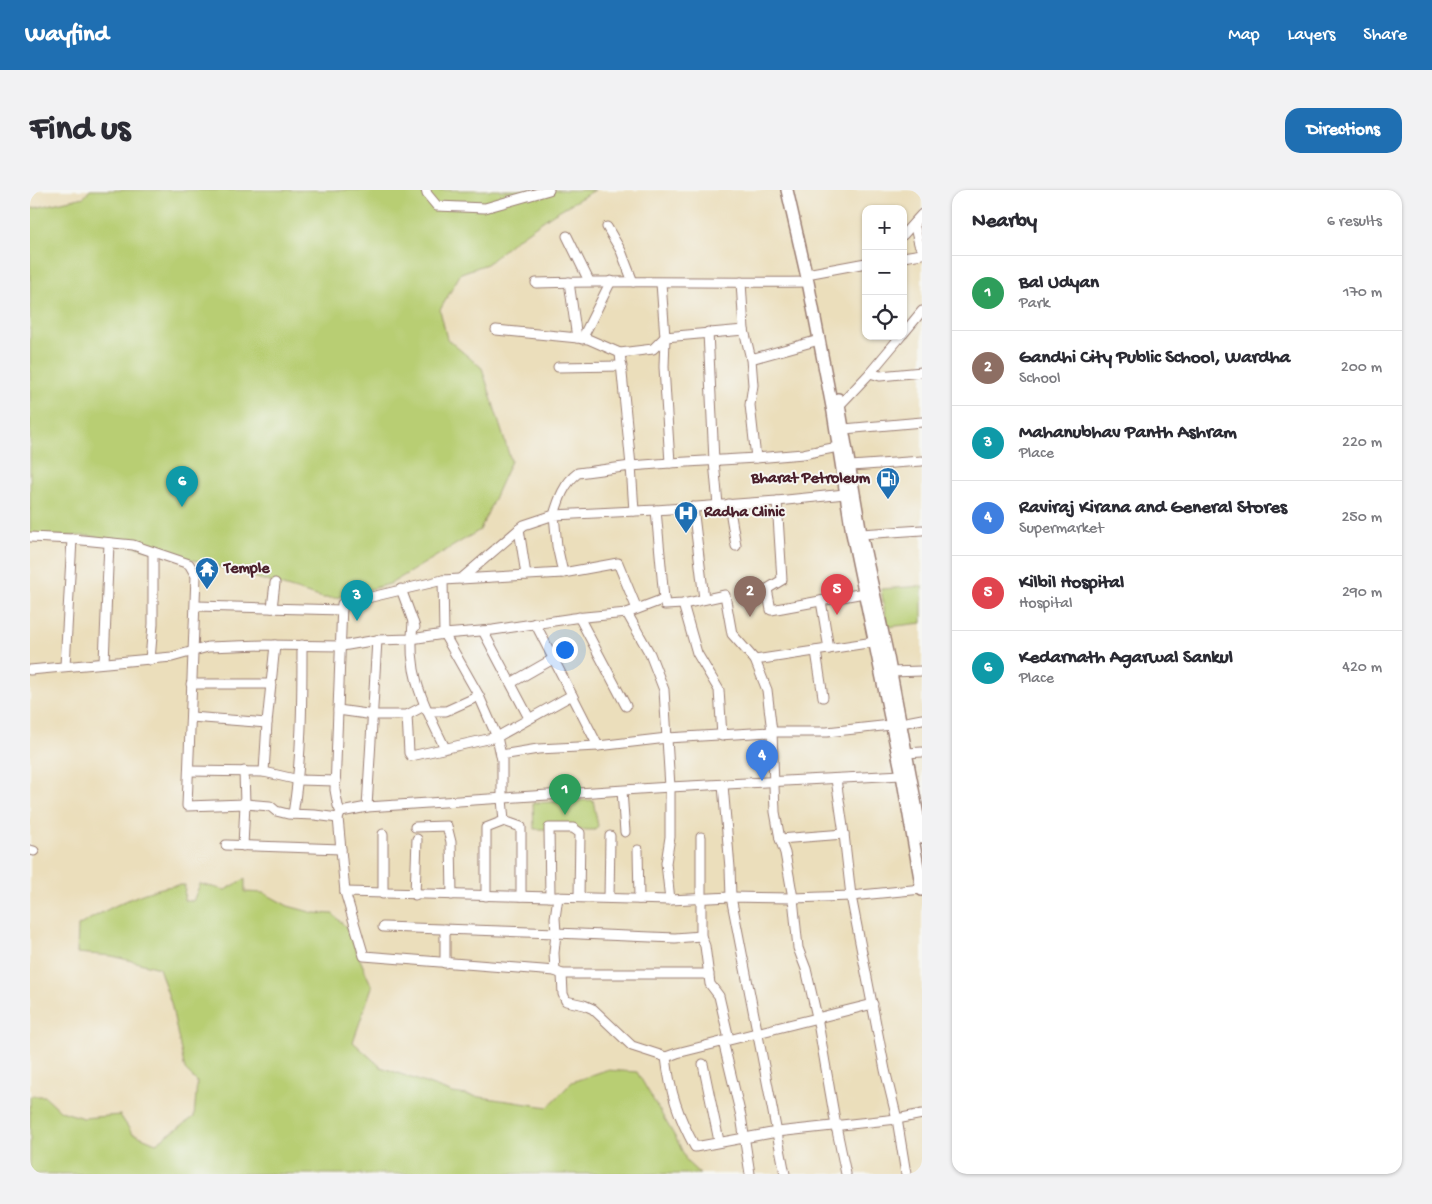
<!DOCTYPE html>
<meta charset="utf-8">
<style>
body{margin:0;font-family:"Gochi Hand",sans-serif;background:#f2f2f3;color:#2b2b33}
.controls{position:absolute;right:15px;top:15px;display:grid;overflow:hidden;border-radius:10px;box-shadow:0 1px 4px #0004}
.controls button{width:45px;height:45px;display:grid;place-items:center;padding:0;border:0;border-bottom:1px solid #e1e1e2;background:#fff;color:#2b2b33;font:25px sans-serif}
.you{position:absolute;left:534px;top:459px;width:18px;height:18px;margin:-12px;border:4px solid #fff;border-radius:50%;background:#1a73e8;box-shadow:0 0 0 8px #1a73e833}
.badge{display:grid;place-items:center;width:32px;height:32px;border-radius:50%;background:#1f6fb2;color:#fff;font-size:16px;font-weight:700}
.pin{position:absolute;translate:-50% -41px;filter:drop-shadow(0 1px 2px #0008)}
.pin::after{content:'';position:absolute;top:26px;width:18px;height:15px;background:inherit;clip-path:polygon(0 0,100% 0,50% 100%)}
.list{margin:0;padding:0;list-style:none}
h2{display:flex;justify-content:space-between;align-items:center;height:65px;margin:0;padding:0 20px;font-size:21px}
h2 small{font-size:16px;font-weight:400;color:#7c7c81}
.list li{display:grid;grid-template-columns:32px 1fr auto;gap:15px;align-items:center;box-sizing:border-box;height:75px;padding:0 20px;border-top:1px solid #e1e1e2}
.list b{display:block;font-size:19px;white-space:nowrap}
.list p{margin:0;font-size:16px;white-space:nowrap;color:#7c7c81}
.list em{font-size:16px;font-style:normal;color:#7c7c81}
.icon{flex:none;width:28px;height:28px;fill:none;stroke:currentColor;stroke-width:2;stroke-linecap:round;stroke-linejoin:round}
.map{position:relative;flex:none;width:892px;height:984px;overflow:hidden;border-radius:15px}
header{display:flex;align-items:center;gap:30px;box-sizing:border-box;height:70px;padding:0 25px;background:#1f6fb2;color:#fff}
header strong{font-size:24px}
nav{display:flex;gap:28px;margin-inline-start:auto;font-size:18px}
.intro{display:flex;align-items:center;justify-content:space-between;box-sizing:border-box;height:120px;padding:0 30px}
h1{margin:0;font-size:35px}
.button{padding:12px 22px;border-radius:15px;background:#1f6fb2;color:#fff;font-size:18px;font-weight:700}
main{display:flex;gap:30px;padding:0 30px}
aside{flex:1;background:#fff;border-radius:15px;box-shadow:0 1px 4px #0004}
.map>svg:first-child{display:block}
.green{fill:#b8ce73;stroke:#81764f}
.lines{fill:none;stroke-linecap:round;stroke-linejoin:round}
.minor-casing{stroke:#9a7e73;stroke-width:11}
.major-casing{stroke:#9a7e73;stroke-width:14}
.minor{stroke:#fff;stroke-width:9}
.major{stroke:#fff;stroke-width:11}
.labels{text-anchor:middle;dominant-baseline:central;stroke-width:4;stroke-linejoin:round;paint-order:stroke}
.poi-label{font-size:16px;font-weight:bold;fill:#4a1f2b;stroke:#f6f6f2;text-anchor:start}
</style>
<header>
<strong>Wayfind</strong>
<nav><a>Map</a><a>Layers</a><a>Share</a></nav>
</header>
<div class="intro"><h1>Find us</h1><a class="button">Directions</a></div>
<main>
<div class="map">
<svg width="892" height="984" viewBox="0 0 892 984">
<rect width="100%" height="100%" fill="#f6f6f2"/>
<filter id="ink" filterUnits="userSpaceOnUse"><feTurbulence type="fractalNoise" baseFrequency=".02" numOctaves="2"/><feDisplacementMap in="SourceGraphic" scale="10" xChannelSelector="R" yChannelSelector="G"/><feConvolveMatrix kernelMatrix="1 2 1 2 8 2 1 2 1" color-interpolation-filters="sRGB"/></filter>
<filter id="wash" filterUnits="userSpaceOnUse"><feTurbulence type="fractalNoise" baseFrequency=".0096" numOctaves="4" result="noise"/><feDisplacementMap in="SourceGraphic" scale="20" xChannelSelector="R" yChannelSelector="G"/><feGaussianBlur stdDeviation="1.12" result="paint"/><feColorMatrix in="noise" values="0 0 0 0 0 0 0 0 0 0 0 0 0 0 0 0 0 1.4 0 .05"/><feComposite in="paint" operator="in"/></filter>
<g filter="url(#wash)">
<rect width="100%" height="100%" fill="#ebdebb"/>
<!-- green -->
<g class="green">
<polygon points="60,0 565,0 523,24 484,51 457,74 431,83 410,120 417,149 452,178 481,271 450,340 360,394 305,408 293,408 180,374 61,346 0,346 0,19 54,7"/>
<polygon points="892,396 892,433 857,437 851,399"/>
<polygon points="563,610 568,636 565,640 504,639 503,613"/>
<path d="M215,689V702L234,703L258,716L284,723L303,724L316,737L342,797L323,852L351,877L423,903L518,917L542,892L576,880L607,882L648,952L657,972L670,984H0V906H15L31,921L53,928L90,925L102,943L126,953L164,927L167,892L155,880L141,813L129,778L82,766L47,763L48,736C77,719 121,695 155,695L154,710L163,711L170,694L195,700Z"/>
</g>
</g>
<g filter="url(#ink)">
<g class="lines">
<!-- minor casing -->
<g class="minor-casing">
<g id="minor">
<polyline points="396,0 397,4 407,16 455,18 519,0"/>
<polyline points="884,33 889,54 892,58"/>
<polyline points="577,37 591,61 603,92"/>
<polyline points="873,45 892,24"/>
<polyline points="537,46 559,91"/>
<polyline points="873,67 892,64"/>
<polyline points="782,83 836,73"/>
<polyline points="539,92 547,148"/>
<polyline points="711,92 714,140"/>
<path d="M506,93C597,90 688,93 778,92"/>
<polyline points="631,93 635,147 714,140 721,169 789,150"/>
<polyline points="466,140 558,149 590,163"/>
<polyline points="678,142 684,271 688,315"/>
<polyline points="873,144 892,121"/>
<polyline points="635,147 634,177 640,273 726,268"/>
<polyline points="635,147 623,159 590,163 601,276 640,273"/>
<polyline points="552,149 581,91"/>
<polyline points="721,169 723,195 720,215 726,268 773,264 808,257"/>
<polyline points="528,177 592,176"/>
<polyline points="840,183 850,186 892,182"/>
<polyline points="807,218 840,183 871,146"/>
<polyline points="814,239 892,232"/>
<polyline points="821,276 892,271"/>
<polyline points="747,311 752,390 737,399 741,420 834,403"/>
<polyline points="699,314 706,356"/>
<polyline points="663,317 674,409"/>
<polyline points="626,320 634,409"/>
<polyline points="489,339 496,385"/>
<polyline points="831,344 892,340"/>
<polyline points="0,347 42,349 103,355 159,374 166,386 157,616 215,614 240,616 246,621 258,624 285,625 308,628 311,622 337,617 347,450"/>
<polyline points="533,383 527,356 524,325 626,320 747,311 815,304"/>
<path d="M431,389L494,335L524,325C529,309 534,293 548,283L601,276L604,321"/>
<polyline points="371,399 385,437"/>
<polyline points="791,411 799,459"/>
<polyline points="653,414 667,463 689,500 692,546"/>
<polyline points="166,416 312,420"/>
<polyline points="242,418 245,393"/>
<polyline points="607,419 588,373 533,383 413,390 414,444 463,440 544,428 597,423 634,409 635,415 653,414 695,405 702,444 725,470 737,500 742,542 745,622 750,649 814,644"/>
<polyline points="597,423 620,464 634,500 640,597 640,647 636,673 640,710"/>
<polyline points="549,427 596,516"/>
<path d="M383,432C377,485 393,513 415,558"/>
<polyline points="505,433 542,505"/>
<polyline points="453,441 499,528"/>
<polyline points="786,461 793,507"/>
<polyline points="120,470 123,434 123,362"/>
<polyline points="725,470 844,452"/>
<polyline points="74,472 79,353"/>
<polyline points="35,476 42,349"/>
<polyline points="0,480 142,467 178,457 235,455 312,456 347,450 381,449 414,444 449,506 467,547 542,505 568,556 637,548 742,542 797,542 861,535 892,529"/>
<polyline points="860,482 892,481"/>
<polyline points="481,493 523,469"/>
<polyline points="161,494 241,494"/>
<polyline points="308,520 344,525 377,525 394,516"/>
<polyline points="397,521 416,521 449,506"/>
<polyline points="377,525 379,563 381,566 467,547 472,570 472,609 474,631"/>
<polyline points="161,527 237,533"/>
<polyline points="876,563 892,562"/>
<polyline points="471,565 508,559 568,556"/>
<polyline points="159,581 234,582 237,533 245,455"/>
<polyline points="234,582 269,590 306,591"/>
<polyline points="806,589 814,644 821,706 855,880 867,929 876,984"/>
<polyline points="693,595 700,678 701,707 755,984"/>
<polyline points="592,601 595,642"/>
<polyline points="337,617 640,597 872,585"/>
<polyline points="311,622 308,616 305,600 312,414 413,390"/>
<path d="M263,624C272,568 272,511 272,455"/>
<polyline points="308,628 315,702 334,766 525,781"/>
<polyline points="385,637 417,636 421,652 422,705"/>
<polyline points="671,647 671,746 675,756 680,794 689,806 699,849"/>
<polyline points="750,649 755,663 763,708 768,758 776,779 787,827 806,936 816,984"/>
<polyline points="196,655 311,659"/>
<polyline points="213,656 215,614 214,581"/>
<polyline points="0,660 4,661"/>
<polyline points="608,660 609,709"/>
<polyline points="315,702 640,710 701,707 763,708 821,706 892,699"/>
<polyline points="353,704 353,644"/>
<polyline points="385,705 387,649"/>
<polyline points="456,706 456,638 474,631 491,637 491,706"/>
<polyline points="520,707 519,638 543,638 550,643 549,707"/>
<polyline points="528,707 525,728 526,743 645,748 671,746"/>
<polyline points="579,708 580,646"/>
<polyline points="353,737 526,743 524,763 525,781 532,784 679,784"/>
<polyline points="415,773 415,739"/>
<polyline points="532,784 533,804 536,811 554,815 563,819 602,856 636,867"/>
<path d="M843,814L647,863L636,867C640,902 648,926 665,957L747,942L867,929L892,924"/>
<polyline points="693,851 711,926 720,984"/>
<polyline points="673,874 689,951"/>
</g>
</g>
<!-- major casing -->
<g class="major-casing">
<g id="major">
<polyline points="757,0 778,92 803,222 822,343 872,585 892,700"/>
<polyline points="808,209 831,344 858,467 892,647"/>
</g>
</g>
<!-- minor -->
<use href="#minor" class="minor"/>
<!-- major -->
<use href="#major" class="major"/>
</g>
</g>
<!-- icons -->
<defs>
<g id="fuel-pin" transform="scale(1.25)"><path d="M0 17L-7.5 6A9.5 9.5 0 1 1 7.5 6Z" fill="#1f6fb2" stroke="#f6f6f2"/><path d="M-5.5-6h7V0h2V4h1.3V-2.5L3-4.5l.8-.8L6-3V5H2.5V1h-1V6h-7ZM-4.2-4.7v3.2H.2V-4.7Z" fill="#fff"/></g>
<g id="hospital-pin" transform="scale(1.25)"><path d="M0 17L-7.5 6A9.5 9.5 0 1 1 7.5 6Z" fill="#1f6fb2" stroke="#f6f6f2"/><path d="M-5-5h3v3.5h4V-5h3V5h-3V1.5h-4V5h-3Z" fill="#fff"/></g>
<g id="temple-pin" transform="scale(1.25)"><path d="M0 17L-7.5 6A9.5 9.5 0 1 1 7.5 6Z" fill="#1f6fb2" stroke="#f6f6f2"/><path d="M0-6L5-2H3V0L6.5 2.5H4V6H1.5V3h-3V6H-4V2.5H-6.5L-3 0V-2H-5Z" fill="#fff"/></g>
</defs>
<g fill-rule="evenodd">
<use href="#fuel-pin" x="858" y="289"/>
<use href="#hospital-pin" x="656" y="323"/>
<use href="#temple-pin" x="177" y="379"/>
</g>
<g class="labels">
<!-- poi labels -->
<g class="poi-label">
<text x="840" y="289" text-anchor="end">Bharat Petroleum</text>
<text x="674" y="323">Radha Clinic</text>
<text x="194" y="379">Temple</text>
</g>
</g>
</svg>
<div class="controls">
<button>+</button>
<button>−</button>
<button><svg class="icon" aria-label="locate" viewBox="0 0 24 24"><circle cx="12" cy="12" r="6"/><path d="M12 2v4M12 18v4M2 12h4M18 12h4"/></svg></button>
</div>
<div class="you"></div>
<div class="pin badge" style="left:535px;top:625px;background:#2e9e5b">1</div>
<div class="pin badge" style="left:720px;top:427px;background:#8d6e63">2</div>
<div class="pin badge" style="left:327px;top:431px;background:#0f9aa8">3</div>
<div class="pin badge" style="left:732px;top:591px;background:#3f7fe0">4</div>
<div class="pin badge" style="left:807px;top:425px;background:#e0444e">5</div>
<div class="pin badge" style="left:152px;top:317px;background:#0f9aa8">6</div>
</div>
<aside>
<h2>Nearby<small>6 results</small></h2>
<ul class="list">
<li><span class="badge" style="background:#2e9e5b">1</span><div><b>Bal Udyan</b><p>Park</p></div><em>170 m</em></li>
<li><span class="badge" style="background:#8d6e63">2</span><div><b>Gandhi City Public School, Wardha</b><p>School</p></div><em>200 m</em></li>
<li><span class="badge" style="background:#0f9aa8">3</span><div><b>Mahanubhav Panth Ashram</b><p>Place</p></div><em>220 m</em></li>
<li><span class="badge" style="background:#3f7fe0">4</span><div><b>Raviraj Kirana and General Stores</b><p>Supermarket</p></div><em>250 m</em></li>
<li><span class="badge" style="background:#e0444e">5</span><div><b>Kilbil Hospital</b><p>Hospital</p></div><em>290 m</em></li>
<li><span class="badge" style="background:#0f9aa8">6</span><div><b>Kedarnath Agarwal Sankul</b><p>Place</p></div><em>420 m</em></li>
</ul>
</aside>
</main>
